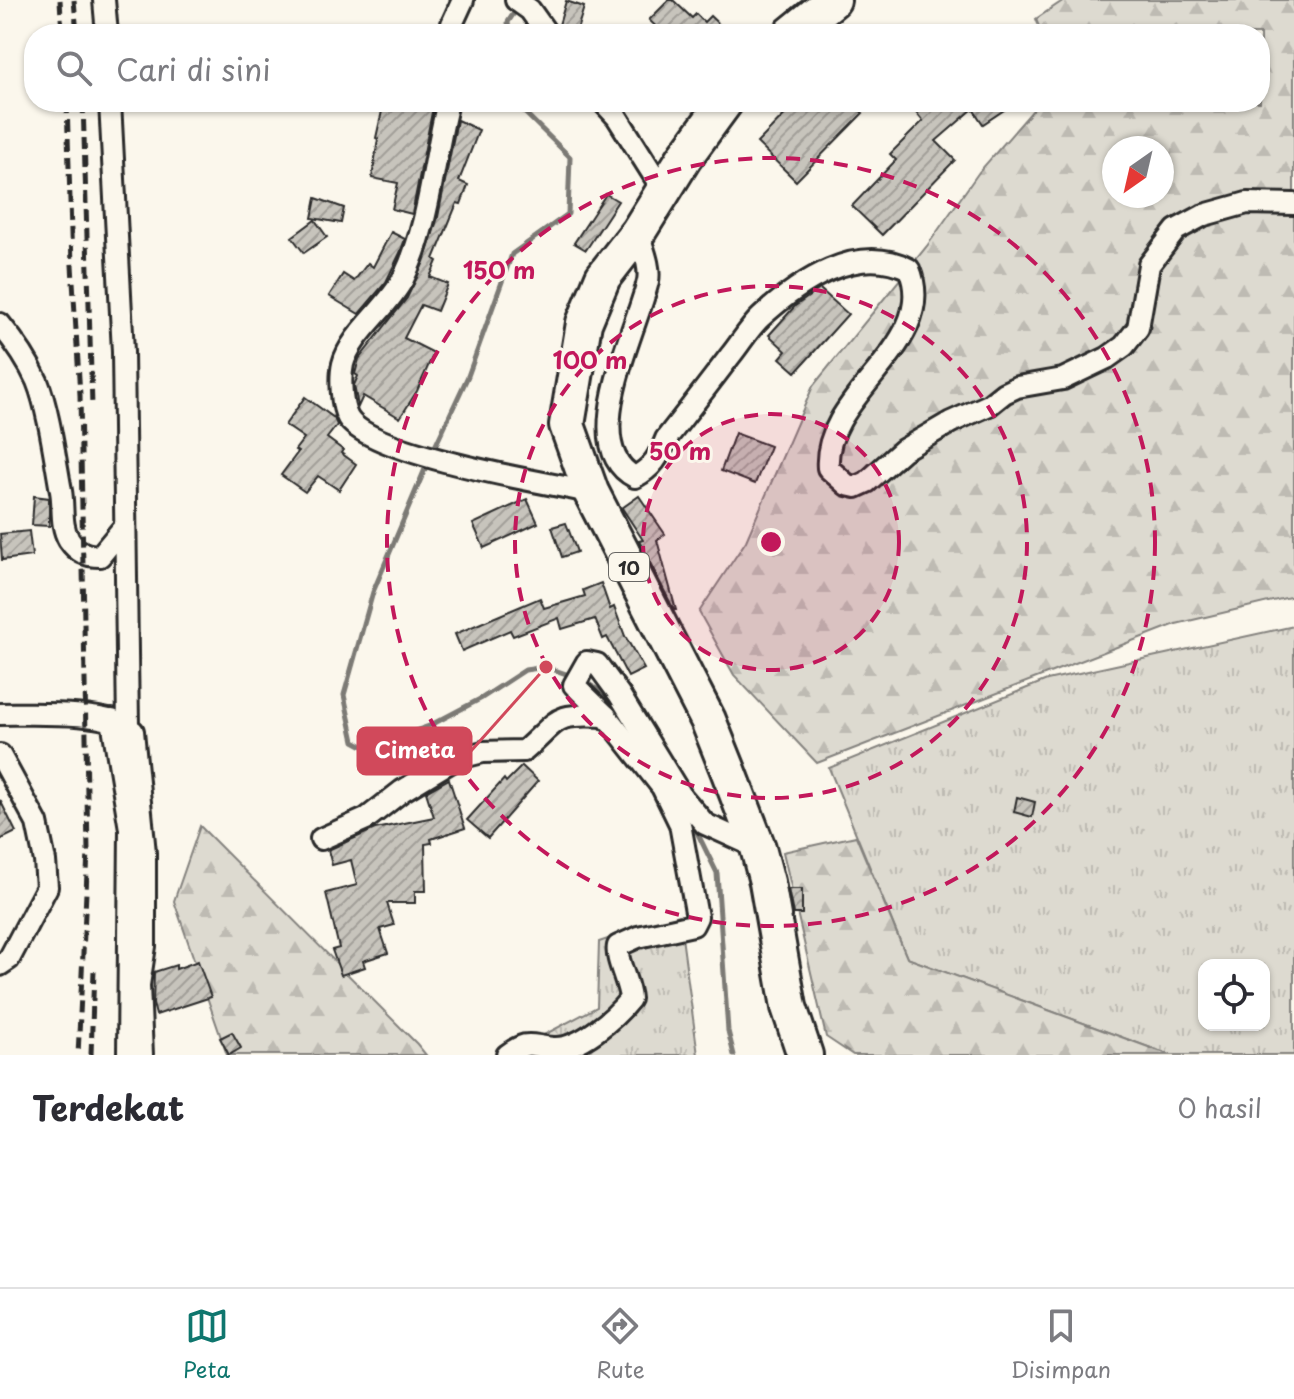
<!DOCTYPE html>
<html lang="id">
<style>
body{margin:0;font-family:"Playpen Sans",sans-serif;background:#f7f7f7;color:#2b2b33}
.controls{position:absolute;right:24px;bottom:24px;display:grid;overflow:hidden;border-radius:16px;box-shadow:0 2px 6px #0004}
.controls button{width:72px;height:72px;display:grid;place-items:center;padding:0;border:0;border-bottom:2px solid #e1e1e2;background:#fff;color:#2b2b33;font:40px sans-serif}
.compass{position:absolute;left:1102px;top:136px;width:72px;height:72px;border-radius:50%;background:#fff;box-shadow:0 2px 6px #0004;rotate:214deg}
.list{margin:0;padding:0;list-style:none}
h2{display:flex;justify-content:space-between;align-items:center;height:104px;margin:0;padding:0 32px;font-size:34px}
h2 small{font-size:26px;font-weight:400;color:#7c7c81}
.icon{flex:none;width:44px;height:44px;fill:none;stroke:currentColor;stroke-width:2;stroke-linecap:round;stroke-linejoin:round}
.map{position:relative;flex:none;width:1294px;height:1055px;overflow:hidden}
.search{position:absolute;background:#fff;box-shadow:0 2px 6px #0004;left:24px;right:24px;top:24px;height:88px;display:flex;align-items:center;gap:20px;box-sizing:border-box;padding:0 28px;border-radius:32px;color:#7c7c81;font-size:30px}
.sheet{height:232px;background:#fff}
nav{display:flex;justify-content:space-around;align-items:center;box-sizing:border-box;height:112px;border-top:2px solid #e1e1e2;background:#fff;font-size:22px;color:#7c7c81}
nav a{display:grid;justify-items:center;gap:4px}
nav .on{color:#0f766e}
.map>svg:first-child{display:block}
.grass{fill:url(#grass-tufts);stroke:#84827e;stroke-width:2;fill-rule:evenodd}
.forest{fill:url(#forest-firs);stroke:#84827e;stroke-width:2;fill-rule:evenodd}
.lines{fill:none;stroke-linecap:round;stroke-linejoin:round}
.stream{stroke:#7b7a75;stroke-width:5}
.building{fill:url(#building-hatch);stroke:#2b2b2b;stroke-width:2}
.minor-casing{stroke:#2b2b2b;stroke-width:26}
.trunk-casing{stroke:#2b2b2b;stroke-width:40}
.minor{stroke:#fbf7ec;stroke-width:20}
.trunk{stroke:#fbf7ec;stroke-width:34}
.rail{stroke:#2b2b2b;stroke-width:5;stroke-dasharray:12 6;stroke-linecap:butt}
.ring{fill:none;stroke:#c2185b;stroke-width:4;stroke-dasharray:14 10}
.labels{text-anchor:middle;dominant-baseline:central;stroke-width:6;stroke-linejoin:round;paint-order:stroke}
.shield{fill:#fbf7ec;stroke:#696865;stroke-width:2}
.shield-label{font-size:18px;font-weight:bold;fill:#2b2b2b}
.centre{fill:#c2185b;stroke:#fbf7ec;stroke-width:4}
.ring-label{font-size:24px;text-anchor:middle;font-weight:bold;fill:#c2185b;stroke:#fbf7ec;stroke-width:6;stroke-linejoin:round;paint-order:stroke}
.leader{fill:none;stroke:#d1495b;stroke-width:3}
.callout-dot{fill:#d1495b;stroke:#fbf7ec;stroke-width:3}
.callout{fill:#d1495b;stroke:#d1495b;stroke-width:3}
.callout-label{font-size:22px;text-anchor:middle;font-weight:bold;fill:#fff}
</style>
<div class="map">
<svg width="1294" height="1055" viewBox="0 0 1294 1055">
<defs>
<pattern id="grass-tufts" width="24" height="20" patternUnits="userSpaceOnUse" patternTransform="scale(2)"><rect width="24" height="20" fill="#dddad0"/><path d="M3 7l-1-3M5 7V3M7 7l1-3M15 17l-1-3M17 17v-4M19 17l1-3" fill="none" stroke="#bebbb3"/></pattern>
<pattern id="forest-firs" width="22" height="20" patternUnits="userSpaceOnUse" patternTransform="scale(2)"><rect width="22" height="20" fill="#dddad0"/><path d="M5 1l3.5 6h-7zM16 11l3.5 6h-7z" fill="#bebbb3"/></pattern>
<pattern id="building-hatch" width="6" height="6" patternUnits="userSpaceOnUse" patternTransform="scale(2)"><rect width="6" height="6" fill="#c7c4bc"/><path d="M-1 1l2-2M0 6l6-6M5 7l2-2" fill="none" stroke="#a29f99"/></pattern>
</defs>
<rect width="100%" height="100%" fill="#fbf7ec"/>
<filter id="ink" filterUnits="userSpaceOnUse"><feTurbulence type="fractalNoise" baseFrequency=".0125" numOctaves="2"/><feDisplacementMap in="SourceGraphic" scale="16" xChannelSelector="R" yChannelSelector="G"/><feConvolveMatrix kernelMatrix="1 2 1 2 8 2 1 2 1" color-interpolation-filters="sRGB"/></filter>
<g filter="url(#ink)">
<!-- grass -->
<g class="grass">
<path d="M1294,626V1055H1170L907,958L829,768L1047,680ZM1204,965H1264V1025H1204Z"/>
<polygon points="679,915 698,1055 551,1055 540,1037 597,1007 599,942"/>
</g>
<!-- forest -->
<g class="forest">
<path d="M1064,0H1294V596L1176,624L817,763L734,675L699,612L746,541L813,386L927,246L979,172L1040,102H1260V34H1042L1036,19ZM1114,148H1162V196H1114Z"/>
<polygon points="200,826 417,1044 426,1055 227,1055 174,901"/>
<polygon points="856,836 907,958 1170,1055 853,1055 826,1037 783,852"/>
</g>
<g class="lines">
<!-- stream -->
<g class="stream">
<polyline points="509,34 508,22 518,7"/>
<polyline points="432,453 468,376 512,254 568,214 570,157 514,102"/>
<polyline points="428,462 373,592 344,695 354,741 367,748 429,726 482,698 525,670 546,667 575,677"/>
<polyline points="584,681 609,697"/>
<polyline points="692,822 717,873 728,1031 734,1055"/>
</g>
</g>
<!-- building -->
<g class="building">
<polygon points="669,0 673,0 692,18 696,14 704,22 710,16 729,34 664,34 649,20"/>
<polygon points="566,1 584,7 577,30 559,25"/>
<polygon points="384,102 434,102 412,214 392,209 398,183 372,178 378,139 376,138"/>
<polygon points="797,102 852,102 863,113 796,181 757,143"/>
<polygon points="907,102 1016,102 983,124 973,109 936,141 955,160 882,235 852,206 896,160 890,154 923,121"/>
<polygon points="457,120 479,130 459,181 468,185 461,204 457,203 434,259 437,261 430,277 448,284 437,311 421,305 404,338 434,353 417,391 400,418 363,396 358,407 354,385 358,376 355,374 359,359 407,298 424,262 438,217"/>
<polygon points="606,194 618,201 586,250 574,243"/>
<polygon points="316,198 344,208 341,223 312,218"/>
<polygon points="315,220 327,237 304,253 292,237"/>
<polygon points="391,232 405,239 400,253 386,282 359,314 329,296 343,274 354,281 368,263 373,267"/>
<polygon points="820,289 848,314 796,372 780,358 786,351 769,335 795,306"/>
<polygon points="305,397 334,418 337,425 327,438 343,450 341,453 356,464 339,490 318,476 305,492 281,475 298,452 295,450 304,438 285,425"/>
<polygon points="735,433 770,446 755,484 721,471"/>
<polygon points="34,496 49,498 49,526 32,525"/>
<polygon points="639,496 665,534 657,540 676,610 674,610 639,541 643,540 622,508"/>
<polygon points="527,499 538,523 484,548 473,524"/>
<polygon points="566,523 577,552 562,557 552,527"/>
<polygon points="29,531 32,556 2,560 0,534"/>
<polygon points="601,583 610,609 614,607 625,636 644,669 628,677 607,637 603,639 595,619 562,629 559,618 513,636 510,630 462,651 455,634 540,598 544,608 585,596 583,590"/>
<polygon points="522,766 538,781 488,838 467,820 504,779 506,782"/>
<polygon points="449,779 465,828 431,839 432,843 425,844 426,891 415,891 415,903 387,903 394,925 380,929 388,953 363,961 365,967 341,975 332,950 339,948 326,893 357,885 351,860 332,865 328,850 375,829 434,817 426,792"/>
<polygon points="1017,797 1035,802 1032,817 1014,812"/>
<polygon points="0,800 16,832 0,840"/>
<polygon points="788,889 802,889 802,914 793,914"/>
<polygon points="198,961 211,997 156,1015 153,1004 154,972 176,965 176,969"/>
<polygon points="232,1032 241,1048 229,1055 220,1038"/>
</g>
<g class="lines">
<!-- minor casing -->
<g class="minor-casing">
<g id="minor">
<polyline points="104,0 107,34"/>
<polyline points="516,0 530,10 547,34"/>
<polyline points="451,34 452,24 463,0"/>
<polyline points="110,102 123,352 128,727"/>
<path d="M448,102C433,161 430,224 403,279C388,308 351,334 343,364C340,377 341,406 348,418C370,454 545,483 591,492"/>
<polyline points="603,102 617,117 663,190"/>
<path d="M638,232C642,247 651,266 648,281C638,327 575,447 635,477C652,468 659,457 666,439C687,412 709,384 730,356C740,344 749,328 761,317C799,282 857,242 909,269C941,345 822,394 828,468L847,485L856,487L867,482L903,450L951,422L989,405L1004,393L1017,387L1063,379L1107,358L1124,346L1138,328L1149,265L1176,230L1204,215L1247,203L1294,204"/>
<path d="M0,324C14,341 28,361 37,381C49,411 55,459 61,491C64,507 60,525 69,540C77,552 86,556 100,556L124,527"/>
<path d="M0,714C33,714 109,710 133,731L145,853V946L139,985L142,1055"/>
<polyline points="112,720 130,829 128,1055"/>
<polyline points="0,755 37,823 45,861 47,887 9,959 0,965"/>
<path d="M321,839L366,819L402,791L455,759L483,752L524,751C561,719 552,713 606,716L574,685L587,662L597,664L619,694L682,797L705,824L758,848"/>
<path d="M507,1055C529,1039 529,1046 553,1048C579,1050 615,1018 630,999C629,982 615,959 618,946L638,937L693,925L697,917L680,824L662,787L606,716"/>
</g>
</g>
<!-- trunk casing -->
<g class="trunk-casing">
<g id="trunk">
<polyline points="791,34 833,0"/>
<polyline points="725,102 684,158 638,232 603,277 584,323 567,425 591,492 708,720 728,770 758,848 767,882 789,1007 805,1055"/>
</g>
</g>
<!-- minor -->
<use href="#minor" class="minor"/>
<!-- trunk -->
<use href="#trunk" class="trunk"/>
<!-- rail -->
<g class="rail">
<polyline points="60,0 62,34"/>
<polyline points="74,0 77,34"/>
<polyline points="67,102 72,265 80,395 88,852 78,1055"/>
<polyline points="83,102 92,406"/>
<polyline points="91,1055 94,970"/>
</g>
</g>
</g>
<!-- distance rings -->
<circle cx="771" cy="542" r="128" fill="#c2185b" fill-opacity=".12"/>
<g class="ring">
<circle cx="771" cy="542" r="128"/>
<circle cx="771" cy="542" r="256"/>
<circle cx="771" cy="542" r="384"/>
</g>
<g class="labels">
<!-- shield labels -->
<rect class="shield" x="609" y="553" width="40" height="28" rx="6"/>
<g class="shield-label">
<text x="629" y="567">10</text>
</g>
</g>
<circle cx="771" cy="542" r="12" class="centre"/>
<g class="ring-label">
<text x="499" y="279">150 m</text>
<text x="590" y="369">100 m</text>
<text x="680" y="460">50 m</text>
</g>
<!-- callouts -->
<path class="leader" d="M546 667L471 751"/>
<circle class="callout-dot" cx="546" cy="667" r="8"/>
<rect class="callout" x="358" y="728" width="113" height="46" rx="8"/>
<g class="callout-label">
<text x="415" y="758">Cimeta</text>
</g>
</svg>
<div class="controls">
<button><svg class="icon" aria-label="locate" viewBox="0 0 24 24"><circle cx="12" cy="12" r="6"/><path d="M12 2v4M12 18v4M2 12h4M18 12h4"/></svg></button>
</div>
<svg class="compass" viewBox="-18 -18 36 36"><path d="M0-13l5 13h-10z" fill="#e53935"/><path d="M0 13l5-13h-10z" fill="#7c7c81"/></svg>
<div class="search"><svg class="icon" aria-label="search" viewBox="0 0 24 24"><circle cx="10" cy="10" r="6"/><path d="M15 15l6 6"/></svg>Cari di sini</div>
</div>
<section class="sheet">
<h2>Terdekat<small>0 hasil</small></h2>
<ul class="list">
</ul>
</section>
<nav>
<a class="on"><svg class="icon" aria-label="map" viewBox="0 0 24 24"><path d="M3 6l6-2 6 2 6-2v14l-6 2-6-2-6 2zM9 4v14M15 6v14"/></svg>Peta</a>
<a><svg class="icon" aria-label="directions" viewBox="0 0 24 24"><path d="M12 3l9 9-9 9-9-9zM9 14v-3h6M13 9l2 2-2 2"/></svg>Rute</a>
<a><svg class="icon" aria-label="saved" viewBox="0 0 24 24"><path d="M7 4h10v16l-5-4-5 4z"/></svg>Disimpan</a>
</nav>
